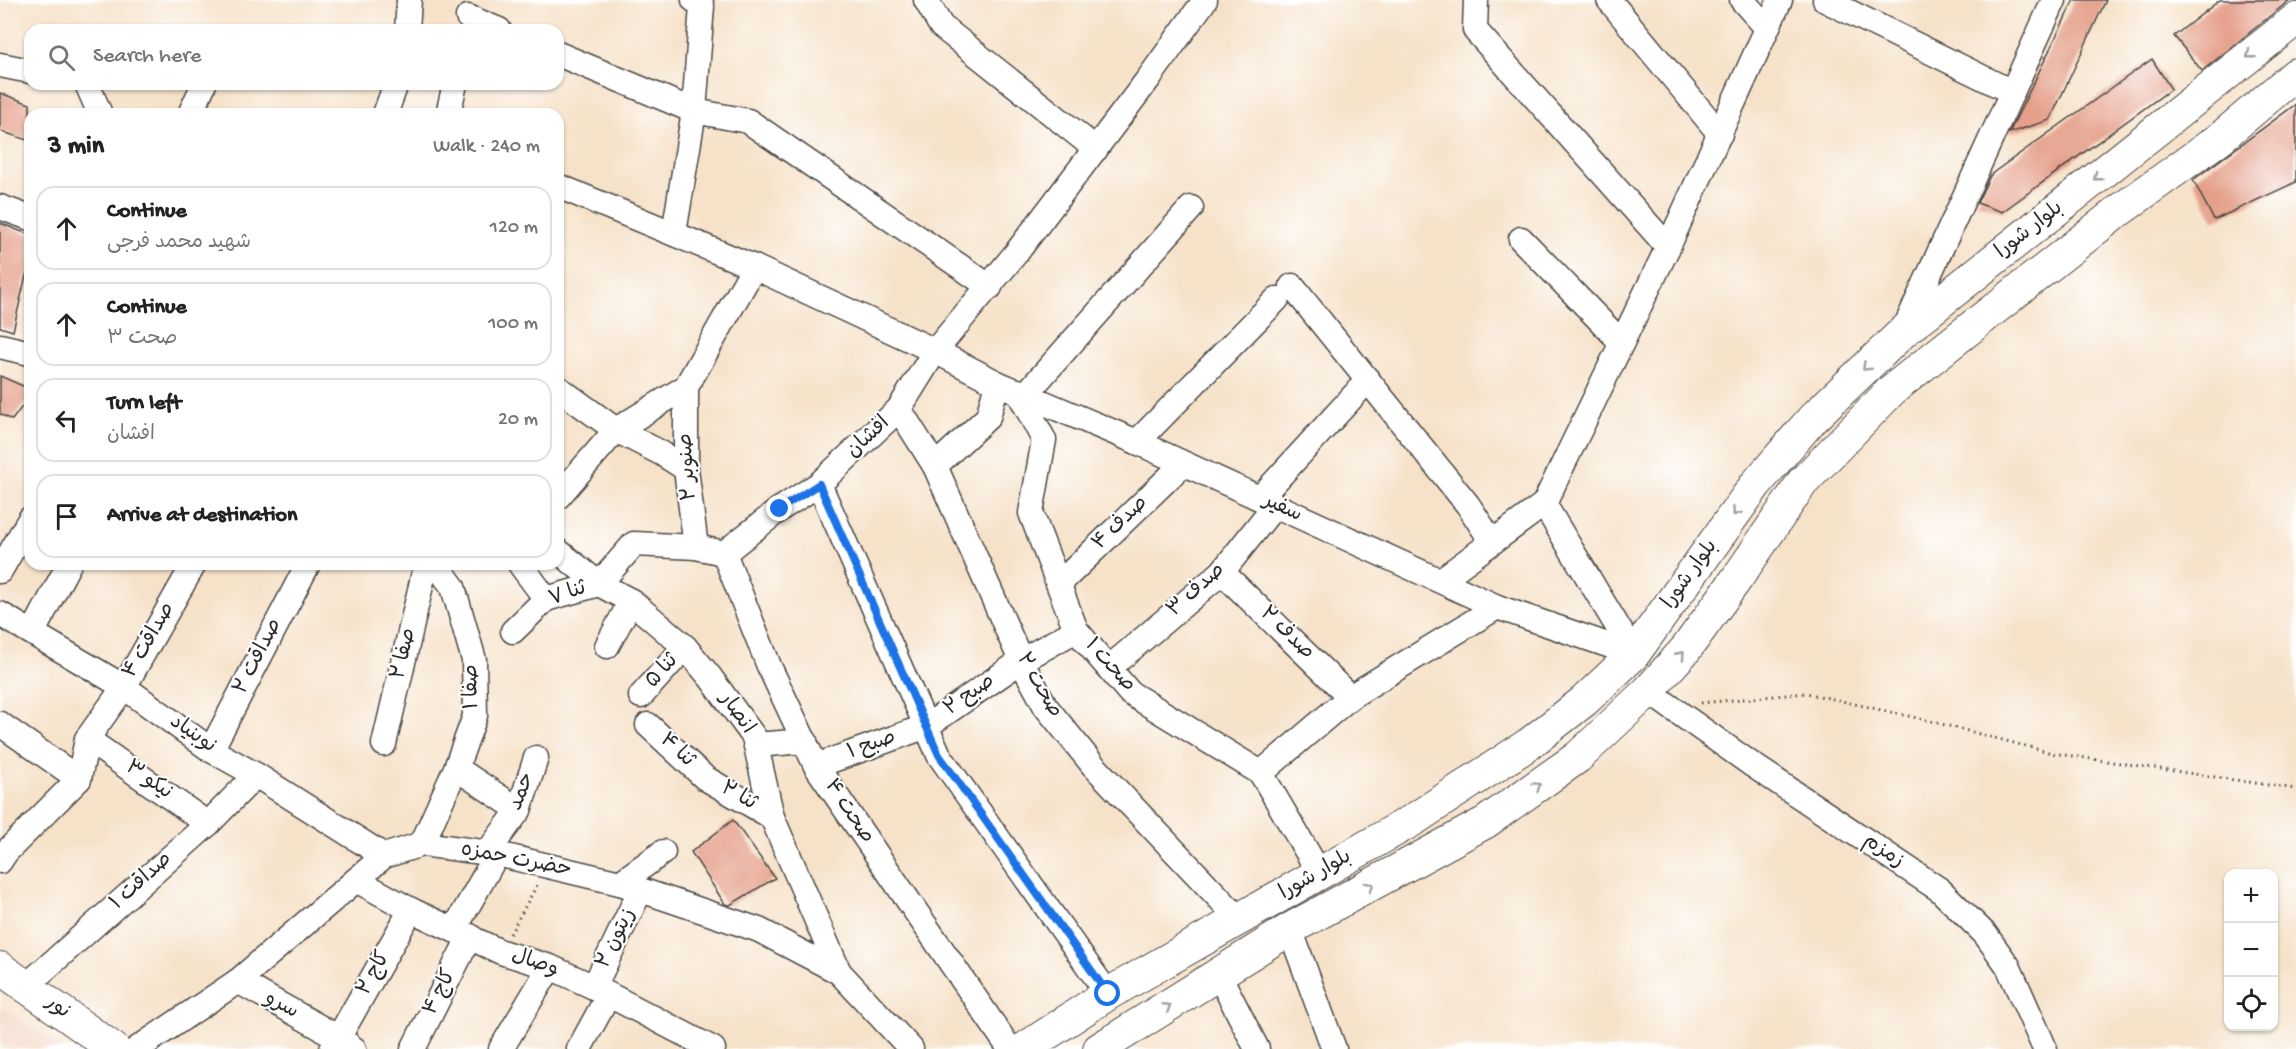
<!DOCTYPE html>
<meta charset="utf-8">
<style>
body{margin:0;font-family:"Gochi Hand","Playpen Sans Arabic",sans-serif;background:#f6f6f6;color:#222}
.controls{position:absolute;right:18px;bottom:18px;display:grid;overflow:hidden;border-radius:12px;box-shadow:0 2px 4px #0004}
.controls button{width:54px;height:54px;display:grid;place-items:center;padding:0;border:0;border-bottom:2px solid #e0e0e0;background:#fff;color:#222;font:30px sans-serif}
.stop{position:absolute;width:18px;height:18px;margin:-14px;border:4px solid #1a73e8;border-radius:50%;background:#fff}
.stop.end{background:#1a73e8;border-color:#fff;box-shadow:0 2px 6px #0008}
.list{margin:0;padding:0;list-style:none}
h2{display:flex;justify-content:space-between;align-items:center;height:78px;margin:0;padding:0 24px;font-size:26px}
h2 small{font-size:20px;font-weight:400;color:#767676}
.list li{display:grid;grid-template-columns:39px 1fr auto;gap:18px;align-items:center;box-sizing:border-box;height:84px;margin:0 12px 12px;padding:0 12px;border:2px solid #e0e0e0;border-radius:18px}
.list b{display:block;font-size:22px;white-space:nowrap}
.list p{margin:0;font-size:20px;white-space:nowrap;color:#767676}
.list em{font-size:20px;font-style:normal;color:#767676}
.icon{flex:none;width:33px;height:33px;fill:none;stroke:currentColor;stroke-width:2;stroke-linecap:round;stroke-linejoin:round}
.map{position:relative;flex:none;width:2296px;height:1049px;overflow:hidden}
.search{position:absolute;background:#fff;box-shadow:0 2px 4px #0004;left:24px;top:24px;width:540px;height:66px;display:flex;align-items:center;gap:15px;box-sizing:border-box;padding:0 21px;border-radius:18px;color:#767676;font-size:22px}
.panel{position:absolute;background:#fff;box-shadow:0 2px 4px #0004;left:24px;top:108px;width:540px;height:462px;border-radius:18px}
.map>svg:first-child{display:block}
.built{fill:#f4d3c0}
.building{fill:#e5a08b}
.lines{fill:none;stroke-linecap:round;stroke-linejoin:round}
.minor-casing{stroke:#494643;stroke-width:27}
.major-casing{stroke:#494643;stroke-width:34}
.path{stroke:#494643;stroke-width:3;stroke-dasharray:1.5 4.5;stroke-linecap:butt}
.minor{stroke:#fff;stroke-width:24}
.major{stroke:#fff;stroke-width:32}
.oneway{stroke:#a0a0a0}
.route{stroke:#1a73e8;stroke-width:8}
.labels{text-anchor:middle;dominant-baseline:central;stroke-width:4.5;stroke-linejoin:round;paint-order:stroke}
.street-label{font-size:21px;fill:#2b2b2b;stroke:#fff}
</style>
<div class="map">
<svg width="2296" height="1049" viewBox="0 0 2296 1049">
<rect width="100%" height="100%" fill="#fff"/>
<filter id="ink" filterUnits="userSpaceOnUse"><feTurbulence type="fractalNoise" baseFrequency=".0167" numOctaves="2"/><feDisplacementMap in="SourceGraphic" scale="12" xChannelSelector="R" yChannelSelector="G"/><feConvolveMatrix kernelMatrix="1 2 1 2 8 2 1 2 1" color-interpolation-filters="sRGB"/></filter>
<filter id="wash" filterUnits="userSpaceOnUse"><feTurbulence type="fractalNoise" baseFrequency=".008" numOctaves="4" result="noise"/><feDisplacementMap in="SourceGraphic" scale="24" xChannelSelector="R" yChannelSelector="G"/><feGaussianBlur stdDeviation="1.35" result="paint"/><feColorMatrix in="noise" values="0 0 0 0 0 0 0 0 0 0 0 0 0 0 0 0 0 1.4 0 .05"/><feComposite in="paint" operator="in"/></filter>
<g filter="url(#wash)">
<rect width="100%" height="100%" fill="#f6e2c9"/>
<!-- built -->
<polygon class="built" points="0,1007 65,1049 0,1049"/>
<g id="blocks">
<!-- building -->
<g class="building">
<polygon points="2074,0 2106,0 2050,120 2009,133"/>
<polygon points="2220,0 2290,0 2202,71 2174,36"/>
<polygon points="2152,59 2171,89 2002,212 1977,203 1990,176 1994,172"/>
<polygon points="0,93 30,104 30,141 0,131"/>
<polygon points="2296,104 2296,182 2214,220 2193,180"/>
<polygon points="0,223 30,235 30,266 26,275 13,331 0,327"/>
<polygon points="0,376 30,389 30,396 12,420 0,414"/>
<polygon points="733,820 775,878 730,905 725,904 691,852"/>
</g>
</g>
</g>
<g filter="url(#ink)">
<use href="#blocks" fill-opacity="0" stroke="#494643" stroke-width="1.5"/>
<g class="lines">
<!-- minor casing -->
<g class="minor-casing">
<g id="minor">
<polyline points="926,0 941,26 1096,149"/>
<polyline points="1476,0 1475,30 1668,247"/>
<polyline points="1609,0 1720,134"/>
<polyline points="1742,0 1767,28"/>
<polyline points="1825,0 2012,92"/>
<polyline points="468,17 499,30"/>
<polyline points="407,30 409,0"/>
<polyline points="558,54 694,111 702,6 694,0"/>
<polyline points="0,65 30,71"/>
<polyline points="87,84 100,114"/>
<polyline points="190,114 204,84"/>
<polyline points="385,114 396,84"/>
<polyline points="448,114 455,84"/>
<polyline points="558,186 754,267 935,351 997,383 1137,442 1497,607 1634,654"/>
<polyline points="0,207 30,218"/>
<polyline points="674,233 694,111 748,121 990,287"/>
<polyline points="1521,239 1621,342"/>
<polyline points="1292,286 1468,505 1492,542"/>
<polyline points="1904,330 2054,0"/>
<polyline points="0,346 30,353"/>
<polyline points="686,387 686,469 696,547"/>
<polyline points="558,388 616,430 661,453 686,469"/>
<polyline points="1018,391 1044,440 1031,513 1076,630 1130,693 1261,773 1320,874"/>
<polyline points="1026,394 1191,208"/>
<polyline points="899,409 935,466 1021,661 1046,707 1093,765 1239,919"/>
<polyline points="1137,442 1277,299"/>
<polyline points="935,466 988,417 997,383"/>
<polyline points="819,484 939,755 1108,994"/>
<polyline points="558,497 616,430 686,387 754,267"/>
<polyline points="1260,498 1368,380"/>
<polyline points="558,551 599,584 631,601 685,647 710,677 754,737 772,817 839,972"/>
<polyline points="724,553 769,666 816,766 1010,1049"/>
<polyline points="520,564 546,599"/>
<polyline points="0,571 30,519"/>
<polyline points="1222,572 1350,697"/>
<polyline points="1441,580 1544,504"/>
<polyline points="1059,584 1183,464"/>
<polyline points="0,614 124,687 211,750 256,775 384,856"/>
<polyline points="513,631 546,599 599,584 634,544 696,547 724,553 780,509 819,484 899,409 935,351 1017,252 1149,78 1205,0"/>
<polyline points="33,632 69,564"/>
<polyline points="607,646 631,601"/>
<polyline points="1634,654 1544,504 1668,247 1780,0"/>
<polyline points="1109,668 1222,572 1275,505"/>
<polyline points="1648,691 1751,764 1940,890 1985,934 2008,966 2045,1049"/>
<polyline points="641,696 685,647"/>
<polyline points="0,724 79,779"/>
<polyline points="648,725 705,778 772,817"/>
<polyline points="87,739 208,824"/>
<polyline points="384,744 426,564"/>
<polyline points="756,745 805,741"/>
<polyline points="211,750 308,564"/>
<polyline points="816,766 927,726 1021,661 1076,630"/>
<polyline points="456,768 519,810"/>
<polyline points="1261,773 1350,697 1497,607"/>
<polyline points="422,844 456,768 475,716 474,660 453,587 436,564"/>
<polyline points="487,853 519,810 536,758"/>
<polyline points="0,861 6,852 79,779 87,739 124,687 194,564"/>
<polyline points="356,880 411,910 501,952 550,967 594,987 713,1049"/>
<polyline points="620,883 663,852"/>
<polyline points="1290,929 1334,1049"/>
<polyline points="454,930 497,854"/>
<polyline points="1219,975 1257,1049"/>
<polyline points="238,981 339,1038 354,1049"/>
<polyline points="26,986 208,824 256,775"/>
<polyline points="594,987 640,891"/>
<polyline points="137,1049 238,981 384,856 422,844 497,854 620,883 759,930 839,972 911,1049"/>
<polyline points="332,1049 411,910"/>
<polyline points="413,1049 470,936"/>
<polyline points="501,1049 550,967"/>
<polyline points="579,1049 608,996"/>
</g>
</g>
<!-- major casing -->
<g class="major-casing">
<g id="major">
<polyline points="0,968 114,1049"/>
<polyline points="1024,1049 1108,994 1413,820 1529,744 1584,701 1634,654 1756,484 1813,418 1903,332 2296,19"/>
<polyline points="1099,1049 1290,929 1486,822 1578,757 1648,691 1686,649 1738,577 1802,483 1892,390 2116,213 2219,139 2296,74"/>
</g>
</g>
<!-- path -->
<g class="path">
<polyline points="1701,703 1806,693 1926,720 2052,753 2296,789"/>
<polyline points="510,934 537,885"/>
</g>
<!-- minor -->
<use href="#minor" class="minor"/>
<!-- major -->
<use href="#major" class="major"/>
</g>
<!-- one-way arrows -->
<defs><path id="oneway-chevron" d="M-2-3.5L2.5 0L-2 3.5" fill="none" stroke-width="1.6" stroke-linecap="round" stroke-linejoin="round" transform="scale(1.5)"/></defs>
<g class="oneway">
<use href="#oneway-chevron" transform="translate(2250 55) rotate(142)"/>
<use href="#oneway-chevron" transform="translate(2097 177) rotate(142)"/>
<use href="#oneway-chevron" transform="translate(1866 367) rotate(136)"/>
<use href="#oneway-chevron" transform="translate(1736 512) rotate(126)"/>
<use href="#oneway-chevron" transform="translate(1681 655) rotate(-48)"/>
<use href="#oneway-chevron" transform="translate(1537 786) rotate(-35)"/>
<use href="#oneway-chevron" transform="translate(1370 886) rotate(-29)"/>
<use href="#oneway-chevron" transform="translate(1167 1007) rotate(-32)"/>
</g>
</g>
<g class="lines" filter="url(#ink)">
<!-- route -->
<polyline class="route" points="780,509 819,484 939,755 1108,994"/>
</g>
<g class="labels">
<!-- street labels -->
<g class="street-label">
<text transform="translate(2030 231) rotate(-38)">بلوار شورا</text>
<text transform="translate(869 438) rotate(-43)">افشان</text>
<text transform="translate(689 467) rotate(-94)">صنوبر ۲</text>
<text transform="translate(1282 509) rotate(25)">سفیر</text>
<text transform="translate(1121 524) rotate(-44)">صدف ۴</text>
<text transform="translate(1691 575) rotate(-54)">بلوار شورا</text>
<text transform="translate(1197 591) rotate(-42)">صدف ۳</text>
<text transform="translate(568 595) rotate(-20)">ثنا ۷</text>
<text transform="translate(1286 634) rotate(44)">صدف ۲</text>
<text transform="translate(150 641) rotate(-60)">صداقت ۴</text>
<text transform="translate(405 654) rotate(-77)">صفا ۲</text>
<text transform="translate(259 657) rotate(-63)">صداقت ۲</text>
<text transform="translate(1109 666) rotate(48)">صحت ۱</text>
<text transform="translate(663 672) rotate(-48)">ثنا ۵</text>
<text transform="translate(1038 686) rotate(60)">صحت ۲</text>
<text transform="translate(473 687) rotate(-91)">صفا ۱</text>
<text transform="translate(970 696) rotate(-35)">صبح ۲</text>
<text transform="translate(736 714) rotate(55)">انصار</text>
<text transform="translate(192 735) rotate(35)">نوبنیاد</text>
<text transform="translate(872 746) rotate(-20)">صبح ۱</text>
<text transform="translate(676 751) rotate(43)">ثنا ۴</text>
<text transform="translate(148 781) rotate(35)">نیکو ۳</text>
<text transform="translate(523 792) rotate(-69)">حمد</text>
<text transform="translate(738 797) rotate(30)">ثنا ۲</text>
<text transform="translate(848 812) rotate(56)">صحت ۴</text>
<text transform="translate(1883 852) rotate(34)">زمزم</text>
<text transform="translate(516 861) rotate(11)">حضرت حمزه</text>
<text transform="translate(1316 876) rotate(-30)">بلوار شورا</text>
<text transform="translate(142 882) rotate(-42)">صداقت ۱</text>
<text transform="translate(617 939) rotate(-64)">زیتون ۲</text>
<text transform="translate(535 964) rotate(19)">وصال</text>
<text transform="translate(375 974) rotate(-61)">کاج ۲</text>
<text transform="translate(441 993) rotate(-63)">کاج ۴</text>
<text transform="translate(281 1006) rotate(29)">سرو</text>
<text transform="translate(57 1008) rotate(36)">نور</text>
</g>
</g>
</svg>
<div class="controls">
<button>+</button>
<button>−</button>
<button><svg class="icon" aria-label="locate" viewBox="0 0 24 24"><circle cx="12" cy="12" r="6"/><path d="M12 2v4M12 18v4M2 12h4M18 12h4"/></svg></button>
</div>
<div class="stop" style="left:1108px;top:994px"></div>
<div class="stop end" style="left:780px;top:509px"></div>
<div class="search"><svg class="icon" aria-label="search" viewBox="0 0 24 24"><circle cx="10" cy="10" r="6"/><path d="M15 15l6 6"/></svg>Search here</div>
<section class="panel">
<h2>3 min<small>Walk · 240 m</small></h2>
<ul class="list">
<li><svg class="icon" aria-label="ahead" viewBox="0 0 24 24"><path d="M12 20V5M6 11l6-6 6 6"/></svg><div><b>Continue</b><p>شهید محمد فرجی</p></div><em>120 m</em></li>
<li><svg class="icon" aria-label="ahead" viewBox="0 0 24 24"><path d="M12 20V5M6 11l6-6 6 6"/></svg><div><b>Continue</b><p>صحت ۳</p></div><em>100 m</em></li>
<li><svg class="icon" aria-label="left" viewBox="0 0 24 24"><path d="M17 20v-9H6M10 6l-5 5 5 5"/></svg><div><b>Turn left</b><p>افشان</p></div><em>20 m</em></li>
<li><svg class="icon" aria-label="arrive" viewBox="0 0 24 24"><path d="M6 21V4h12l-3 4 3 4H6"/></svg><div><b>Arrive at destination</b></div></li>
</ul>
</section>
</div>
